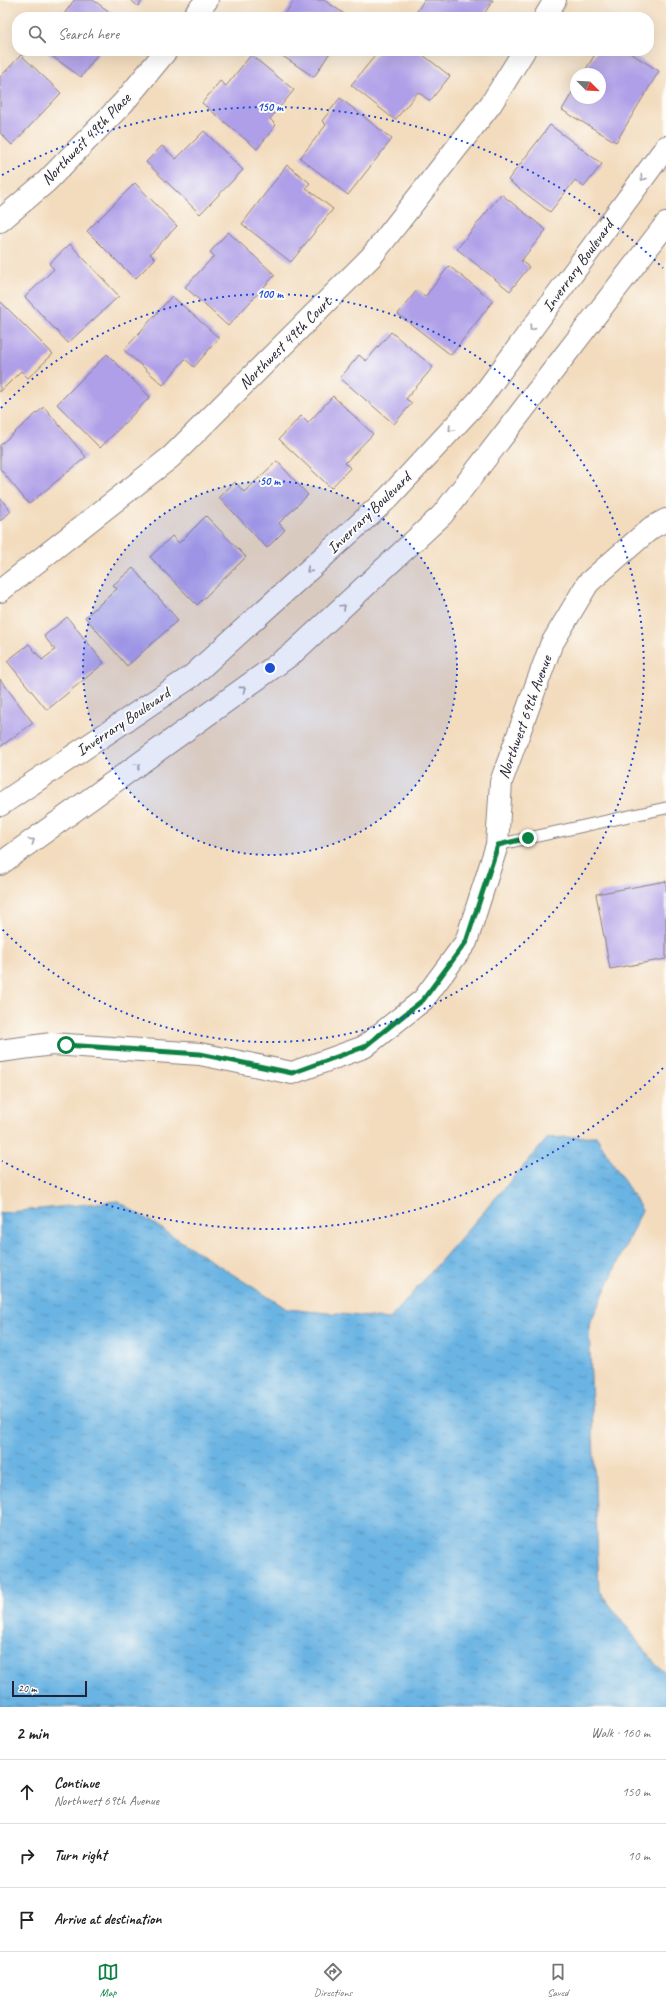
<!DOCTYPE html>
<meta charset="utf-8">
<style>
body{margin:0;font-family:Caveat,sans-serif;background:#f2f2f2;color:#222}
.compass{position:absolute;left:570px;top:68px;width:36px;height:36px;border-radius:50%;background:#fff;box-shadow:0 4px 16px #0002;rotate:114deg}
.scale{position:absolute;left:12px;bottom:10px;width:75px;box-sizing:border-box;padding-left:4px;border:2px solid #22223b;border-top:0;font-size:11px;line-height:14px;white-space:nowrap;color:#22223b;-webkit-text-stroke:3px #fdfcf7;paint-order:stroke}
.stop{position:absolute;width:12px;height:12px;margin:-9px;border:3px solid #0b8043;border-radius:50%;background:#fff}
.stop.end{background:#0b8043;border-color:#fff;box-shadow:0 1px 4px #0008}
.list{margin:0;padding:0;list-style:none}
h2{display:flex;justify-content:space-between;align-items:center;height:52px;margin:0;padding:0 16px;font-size:17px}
h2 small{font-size:13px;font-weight:400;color:#767676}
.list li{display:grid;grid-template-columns:26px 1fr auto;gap:12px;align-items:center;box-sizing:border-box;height:64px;padding:0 16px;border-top:1px solid #e0e0e0}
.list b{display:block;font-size:15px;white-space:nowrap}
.list p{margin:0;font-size:13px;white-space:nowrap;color:#767676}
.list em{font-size:13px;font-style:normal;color:#767676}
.icon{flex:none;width:22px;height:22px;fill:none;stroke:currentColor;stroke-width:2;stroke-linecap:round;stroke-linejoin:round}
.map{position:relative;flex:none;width:666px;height:1707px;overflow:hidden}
.search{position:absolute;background:#fff;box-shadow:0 4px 16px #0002;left:12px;right:12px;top:12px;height:44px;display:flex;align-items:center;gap:10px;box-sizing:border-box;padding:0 14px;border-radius:16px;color:#767676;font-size:15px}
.sheet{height:244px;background:#fff}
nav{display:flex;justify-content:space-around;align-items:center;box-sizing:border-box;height:56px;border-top:1px solid #e0e0e0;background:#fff;font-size:11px;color:#767676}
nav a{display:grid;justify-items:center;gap:2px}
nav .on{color:#0b8043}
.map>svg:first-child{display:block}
.water{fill:url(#water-ripples);stroke:#466b8f}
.building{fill:#af9fe8}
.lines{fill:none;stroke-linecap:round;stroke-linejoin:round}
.service-casing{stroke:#8a7f7c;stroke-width:13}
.minor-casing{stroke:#8a7f7c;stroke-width:24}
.tertiary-casing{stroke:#8a7f7c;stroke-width:24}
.service{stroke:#fff;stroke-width:11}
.minor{stroke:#fff;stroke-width:22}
.tertiary{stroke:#fff;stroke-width:22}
.oneway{stroke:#9c9ca7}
.route{stroke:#0b8043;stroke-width:5}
.ring{fill:none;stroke:#1d4ed8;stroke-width:2;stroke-dasharray:2 4}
.labels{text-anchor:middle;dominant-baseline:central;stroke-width:4;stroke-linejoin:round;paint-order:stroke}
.street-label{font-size:16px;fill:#22223b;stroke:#fdfcf7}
.centre{fill:#1d4ed8;stroke:#fdfcf7;stroke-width:2}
.ring-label{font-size:12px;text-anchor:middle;font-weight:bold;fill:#1d4ed8;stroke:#fdfcf7;stroke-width:4;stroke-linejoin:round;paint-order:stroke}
</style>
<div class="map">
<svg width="666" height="1707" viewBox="0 0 666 1707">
<defs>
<pattern id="water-ripples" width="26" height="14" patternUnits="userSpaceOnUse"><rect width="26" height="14" fill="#6bb4e3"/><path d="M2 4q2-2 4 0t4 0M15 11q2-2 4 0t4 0" fill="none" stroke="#5892b9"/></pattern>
</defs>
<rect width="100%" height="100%" fill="#fdfcf7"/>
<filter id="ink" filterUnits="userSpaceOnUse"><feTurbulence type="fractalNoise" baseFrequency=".025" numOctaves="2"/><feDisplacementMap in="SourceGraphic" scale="8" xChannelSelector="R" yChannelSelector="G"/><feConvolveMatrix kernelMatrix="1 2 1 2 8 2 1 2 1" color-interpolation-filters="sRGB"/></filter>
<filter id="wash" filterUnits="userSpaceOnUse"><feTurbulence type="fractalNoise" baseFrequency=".012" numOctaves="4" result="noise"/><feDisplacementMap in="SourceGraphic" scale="16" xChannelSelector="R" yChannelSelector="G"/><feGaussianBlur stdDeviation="0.9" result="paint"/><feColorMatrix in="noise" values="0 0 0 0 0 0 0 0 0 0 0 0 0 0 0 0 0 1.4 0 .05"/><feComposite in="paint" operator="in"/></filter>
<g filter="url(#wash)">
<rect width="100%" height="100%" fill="#f3dcbe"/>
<!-- water -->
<polygon class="water" points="596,1136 642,1210 589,1325 599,1591 657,1666 666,1673 666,1707 0,1707 0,1213 118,1201 287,1309 390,1319 548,1138"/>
<g id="blocks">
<!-- building -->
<g class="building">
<polygon points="74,0 93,0 117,17 62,17"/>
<polygon points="130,0 143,0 138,6"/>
<polygon points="294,0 324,0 349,17 283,17"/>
<polygon points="424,0 493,0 482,17 416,17 414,16"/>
<polygon points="45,51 100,51 81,77"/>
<polygon points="275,51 331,51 314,77"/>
<polygon points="379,51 418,51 450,76 430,101 418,92 395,120 351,85"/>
<polygon points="597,51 627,51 659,71 616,142 562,110 576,86 576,98 600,98 600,74 583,74"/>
<polygon points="21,55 61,93 12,145 0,133 0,77"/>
<polygon points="251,55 294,90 270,119 276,125 257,149 202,103 220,81 226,86"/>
<polygon points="340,98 392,139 348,195 300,158 326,125 322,121"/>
<polygon points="550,125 602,164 584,187 575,180 550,212 508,180"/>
<polygon points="204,131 243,170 200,214 146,162 162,146 176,159"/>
<polygon points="287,165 310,183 306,188 333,209 291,262 242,224"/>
<polygon points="135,183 177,226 150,254 155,259 135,279 87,231"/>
<polygon points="501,194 546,230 521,261 529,267 510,291 457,249"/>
<polygon points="228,232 275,275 228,326 185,287 214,256 210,252"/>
<polygon points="70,244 119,296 68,343 25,297 54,269 49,264"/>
<polygon points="449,266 493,301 451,355 398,314 417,290 425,297"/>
<polygon points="172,296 219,338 194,367 185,359 163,385 124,350"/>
<polygon points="1,302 53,354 28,378 21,371 0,392 0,303"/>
<polygon points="391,332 433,367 406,399 412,403 394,424 340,378 359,355 366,361"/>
<polygon points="107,354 150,397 100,448 57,404"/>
<polygon points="333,396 373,434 345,463 350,468 331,488 279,439 301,416 308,423"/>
<polygon points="44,407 86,457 29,504 0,469 0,445"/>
<polygon points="277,461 308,495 279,523 285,530 267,548 219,497 235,482 244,492"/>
<polygon points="0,498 11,511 0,521"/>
<polygon points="206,516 246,557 197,605 150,557 172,536 179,543"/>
<polygon points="133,568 178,620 127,666 85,617 117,589 113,585"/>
<polygon points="67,617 104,663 47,710 7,661 29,644 42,660 55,650 44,636"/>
<polygon points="0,679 33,723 0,747"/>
<polygon points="666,881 666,959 610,969 596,894"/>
</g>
</g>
</g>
<g filter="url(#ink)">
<use href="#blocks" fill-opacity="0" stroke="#8a7f7c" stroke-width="1"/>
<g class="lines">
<!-- service casing -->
<g class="service-casing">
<polyline id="service" points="497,845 666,808"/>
</g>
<!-- minor casing -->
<g class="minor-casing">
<g id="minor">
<polyline points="193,17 207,0"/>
<polyline points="545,17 555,0"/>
<polyline points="0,221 46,182 124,102 166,51"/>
<polyline points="0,591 171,457 371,257 491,104 524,51"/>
<polyline points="0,1051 52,1044 200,1054 292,1073 364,1047 423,1000 466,942 497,845 501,782 551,645 588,583 651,528 666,520"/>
</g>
</g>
<!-- tertiary casing -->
<g class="tertiary-casing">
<g id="tertiary">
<polyline points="0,805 192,676 388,498 480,399 666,147"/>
<polyline points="0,864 293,653 442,515 666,224"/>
</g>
</g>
<!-- service -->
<use href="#service" class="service"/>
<!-- minor -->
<use href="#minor" class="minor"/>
<!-- tertiary -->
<use href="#tertiary" class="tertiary"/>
</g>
<!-- one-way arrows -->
<defs><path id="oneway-chevron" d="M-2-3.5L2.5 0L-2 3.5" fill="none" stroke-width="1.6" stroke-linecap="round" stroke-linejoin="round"/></defs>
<g class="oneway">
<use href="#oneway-chevron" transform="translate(643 178) rotate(126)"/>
<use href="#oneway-chevron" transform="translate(532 328) rotate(126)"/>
<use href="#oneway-chevron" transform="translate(451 429) rotate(133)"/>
<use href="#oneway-chevron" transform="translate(309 570) rotate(138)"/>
<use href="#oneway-chevron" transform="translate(343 607) rotate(-43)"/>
<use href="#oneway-chevron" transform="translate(243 689) rotate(-36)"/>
<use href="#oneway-chevron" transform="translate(138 766) rotate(-35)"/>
<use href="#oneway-chevron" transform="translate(32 841) rotate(-35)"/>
</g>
</g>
<g class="lines" filter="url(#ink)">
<!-- route -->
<polyline class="route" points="66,1045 200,1054 292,1073 364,1047 423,1000 466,942 498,845 528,838"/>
</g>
<!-- distance rings -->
<circle cx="270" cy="668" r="187" fill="#1d4ed8" fill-opacity=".12"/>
<g class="ring">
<circle cx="270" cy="668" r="187"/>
<path d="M1 408A374 374 0 1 1 1 928"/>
<path d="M663 1068A561 561 0 0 1 2 1161M2 175A561 561 0 0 1 663 268"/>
</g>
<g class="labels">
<!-- street labels -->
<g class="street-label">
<text transform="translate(86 139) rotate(-46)">Northwest 49th Place</text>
<text transform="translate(578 266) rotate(-54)">Inverrary Boulevard</text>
<text transform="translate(285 343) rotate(-45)">Northwest 49th Court</text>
<text transform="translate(369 513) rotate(-44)">Inverrary Boulevard</text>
<text transform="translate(525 717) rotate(-70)">Northwest 69th Avenue</text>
<text transform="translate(123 722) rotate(-34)">Inverrary Boulevard</text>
</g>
</g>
<circle cx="270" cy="668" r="6" class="centre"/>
<g class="ring-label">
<text x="270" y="111">150 m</text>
<text x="270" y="298">100 m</text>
<text x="270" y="485">50 m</text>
</g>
</svg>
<svg class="compass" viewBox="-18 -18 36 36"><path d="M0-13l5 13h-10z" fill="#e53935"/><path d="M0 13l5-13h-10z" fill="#767676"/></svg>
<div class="scale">20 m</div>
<div class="stop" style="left:66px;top:1045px"></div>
<div class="stop end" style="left:528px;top:838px"></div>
<div class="search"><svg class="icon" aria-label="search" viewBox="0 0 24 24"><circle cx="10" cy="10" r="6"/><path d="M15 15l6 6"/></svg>Search here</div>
</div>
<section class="sheet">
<h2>2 min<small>Walk · 160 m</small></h2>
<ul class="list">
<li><svg class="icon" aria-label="ahead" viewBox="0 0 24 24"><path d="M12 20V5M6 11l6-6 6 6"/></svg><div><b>Continue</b><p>Northwest 69th Avenue</p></div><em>150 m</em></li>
<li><svg class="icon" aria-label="right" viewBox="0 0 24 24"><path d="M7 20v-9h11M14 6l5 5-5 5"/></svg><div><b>Turn right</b></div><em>10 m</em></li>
<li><svg class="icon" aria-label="arrive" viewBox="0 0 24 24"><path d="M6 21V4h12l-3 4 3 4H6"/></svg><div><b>Arrive at destination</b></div></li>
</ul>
</section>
<nav>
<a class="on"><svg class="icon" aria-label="map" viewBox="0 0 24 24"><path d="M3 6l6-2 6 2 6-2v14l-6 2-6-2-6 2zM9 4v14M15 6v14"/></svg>Map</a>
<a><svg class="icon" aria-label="directions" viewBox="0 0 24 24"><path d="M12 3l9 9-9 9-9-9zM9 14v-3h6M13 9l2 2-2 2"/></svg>Directions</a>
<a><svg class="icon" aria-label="saved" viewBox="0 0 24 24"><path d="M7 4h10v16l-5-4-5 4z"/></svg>Saved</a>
</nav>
